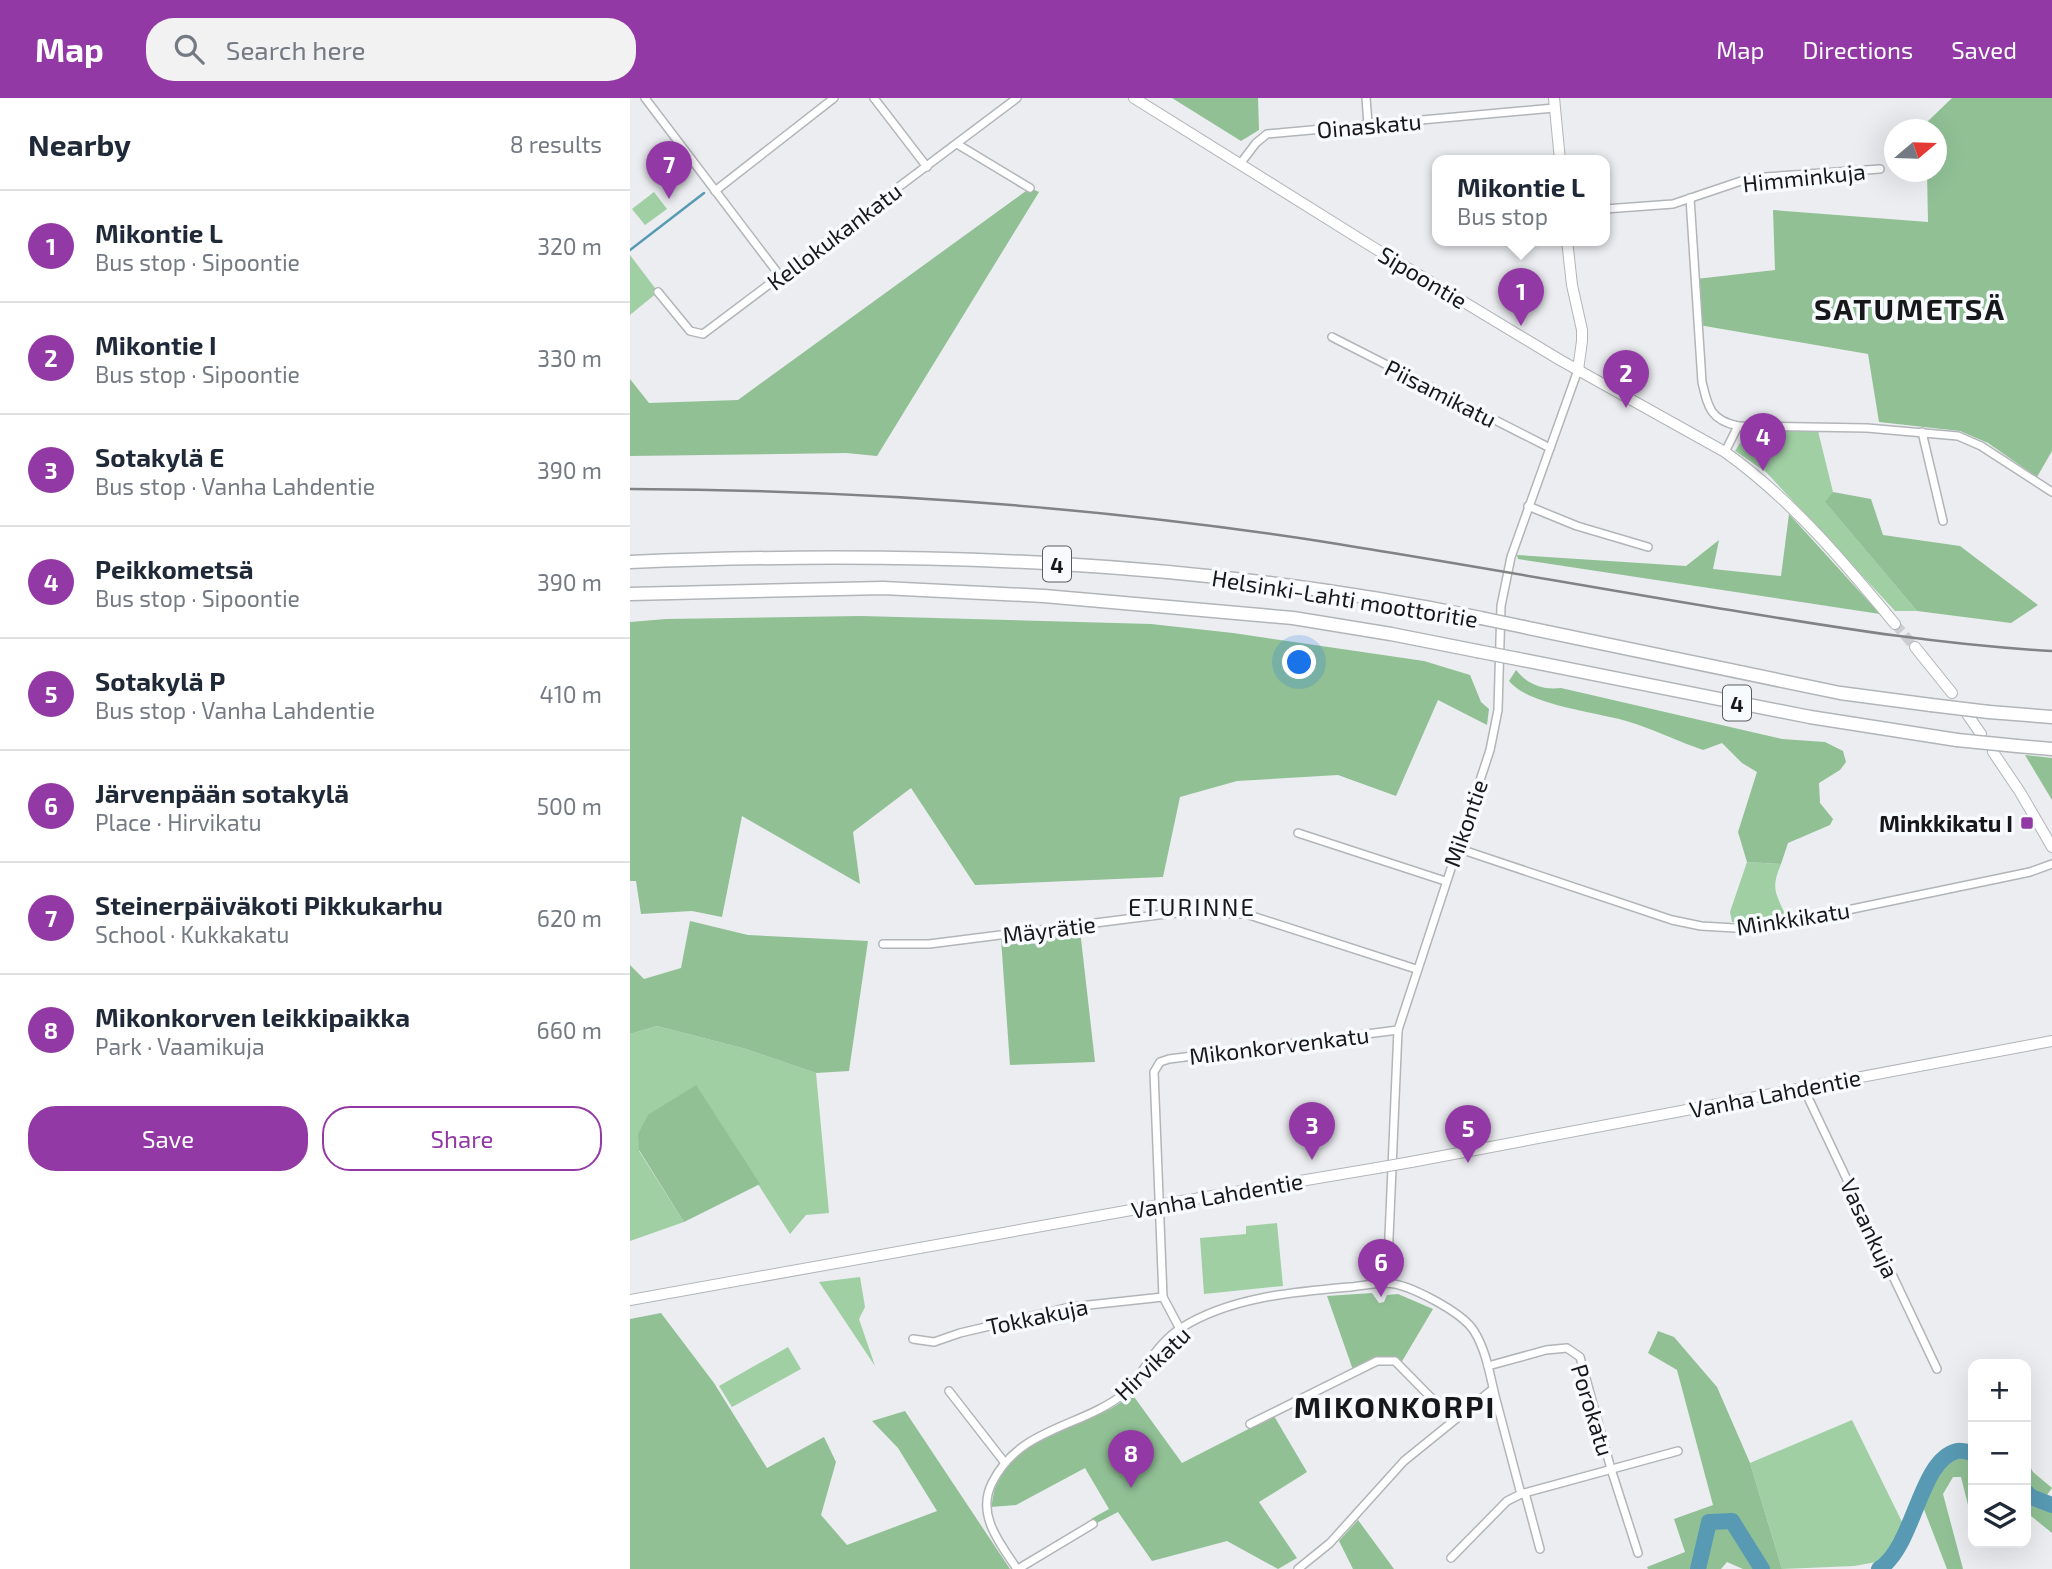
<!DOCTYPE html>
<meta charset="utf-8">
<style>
body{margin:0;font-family:"Exo 2",sans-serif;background:#f2f2f3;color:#1f2937}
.controls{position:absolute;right:21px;bottom:21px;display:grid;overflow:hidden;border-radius:14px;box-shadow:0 7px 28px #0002}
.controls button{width:63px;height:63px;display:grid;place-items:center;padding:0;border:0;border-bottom:2px solid #e0e1e3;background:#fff;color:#1f2937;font:35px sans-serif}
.compass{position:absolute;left:1254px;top:21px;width:63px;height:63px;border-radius:50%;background:#fff;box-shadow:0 7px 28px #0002;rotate:71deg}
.you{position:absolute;left:670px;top:565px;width:24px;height:24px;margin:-18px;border:5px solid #fff;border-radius:50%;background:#1a73e8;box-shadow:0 0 0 10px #1a73e833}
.badge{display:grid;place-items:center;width:46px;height:46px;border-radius:50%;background:#9239a5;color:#fff;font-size:23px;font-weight:700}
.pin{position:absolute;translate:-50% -58px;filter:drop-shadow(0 2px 4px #0008)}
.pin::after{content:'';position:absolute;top:37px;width:24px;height:21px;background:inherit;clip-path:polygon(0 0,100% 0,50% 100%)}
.popup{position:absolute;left:802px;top:57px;width:178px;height:91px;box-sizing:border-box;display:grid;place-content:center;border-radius:14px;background:#fff;filter:drop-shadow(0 2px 5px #0005);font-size:23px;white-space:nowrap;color:#747a83}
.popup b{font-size:26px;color:#1f2937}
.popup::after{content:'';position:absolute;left:50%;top:100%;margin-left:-14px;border:14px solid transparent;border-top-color:#fff}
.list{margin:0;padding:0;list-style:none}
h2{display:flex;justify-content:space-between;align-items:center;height:91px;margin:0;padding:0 28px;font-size:30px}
h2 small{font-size:23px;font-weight:400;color:#747a83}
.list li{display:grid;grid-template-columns:46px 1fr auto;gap:21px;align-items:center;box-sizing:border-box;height:112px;padding:0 28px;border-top:2px solid #e0e1e3}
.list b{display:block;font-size:26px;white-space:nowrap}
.list p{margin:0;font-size:23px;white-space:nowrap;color:#747a83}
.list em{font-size:23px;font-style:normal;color:#747a83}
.actions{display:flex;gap:14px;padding:21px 28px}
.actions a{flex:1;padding:16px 0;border:2px solid #9239a5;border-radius:28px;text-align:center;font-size:24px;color:#9239a5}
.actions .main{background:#9239a5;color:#fff}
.icon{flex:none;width:38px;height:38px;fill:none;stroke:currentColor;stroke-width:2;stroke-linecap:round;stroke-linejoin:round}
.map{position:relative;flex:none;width:1422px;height:1471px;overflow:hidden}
header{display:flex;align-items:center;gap:42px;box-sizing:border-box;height:98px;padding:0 35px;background:#9239a5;color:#fff}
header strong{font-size:33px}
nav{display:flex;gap:38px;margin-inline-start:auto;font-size:24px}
.search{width:490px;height:63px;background:#f2f2f3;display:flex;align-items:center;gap:18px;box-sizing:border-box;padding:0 24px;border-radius:28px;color:#747a83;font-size:26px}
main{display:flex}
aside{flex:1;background:#fff}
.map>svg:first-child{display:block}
.green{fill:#a0cfa4}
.forest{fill:#91c095}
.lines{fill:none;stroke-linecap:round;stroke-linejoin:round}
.stream{stroke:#589ab4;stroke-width:2.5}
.river{stroke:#589ab4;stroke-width:16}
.secondary-tunnel{stroke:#cbcdd0;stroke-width:10;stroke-dasharray:10 5;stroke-linecap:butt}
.street-casing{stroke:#b2b5b8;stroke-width:10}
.secondary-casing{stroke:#b2b5b8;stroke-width:12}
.highway-casing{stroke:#b2b5b8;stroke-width:15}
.street{stroke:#fff;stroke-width:7}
.secondary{stroke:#fff;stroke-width:10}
.highway{stroke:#fff;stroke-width:12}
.rail{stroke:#808284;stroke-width:2.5}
.secondary-bridge-casing{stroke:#b2b5b8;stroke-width:12;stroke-linecap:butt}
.highway-bridge-casing{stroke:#b2b5b8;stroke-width:15;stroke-linecap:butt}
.secondary-bridge{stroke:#fff;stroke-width:10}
.highway-bridge{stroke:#fff;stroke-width:12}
.poi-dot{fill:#9239a5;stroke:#f8fbfe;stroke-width:2.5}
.labels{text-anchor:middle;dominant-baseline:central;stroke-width:7;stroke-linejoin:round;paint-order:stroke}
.shield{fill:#f8fbfe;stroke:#5a5c5e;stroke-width:2}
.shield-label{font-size:21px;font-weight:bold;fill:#171819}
.street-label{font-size:23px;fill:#171819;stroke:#f8fbfe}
.poi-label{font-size:23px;font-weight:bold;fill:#171819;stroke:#f8fbfe;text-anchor:end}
.neighbourhood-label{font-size:24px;letter-spacing:2px;fill:#171819;stroke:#f8fbfe}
.district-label{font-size:30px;font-weight:bold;letter-spacing:2px;fill:#171819;stroke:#f8fbfe}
</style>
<header>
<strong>Map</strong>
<div class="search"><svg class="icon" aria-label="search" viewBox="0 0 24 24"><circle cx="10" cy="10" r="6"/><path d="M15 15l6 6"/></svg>Search here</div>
<nav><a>Map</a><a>Directions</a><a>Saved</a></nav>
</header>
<main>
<aside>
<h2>Nearby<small>8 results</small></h2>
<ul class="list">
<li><span class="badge">1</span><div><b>Mikontie L</b><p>Bus stop · Sipoontie</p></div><em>320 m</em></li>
<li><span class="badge">2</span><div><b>Mikontie I</b><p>Bus stop · Sipoontie</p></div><em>330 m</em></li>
<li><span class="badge">3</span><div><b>Sotakylä E</b><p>Bus stop · Vanha Lahdentie</p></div><em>390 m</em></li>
<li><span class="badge">4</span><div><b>Peikkometsä</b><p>Bus stop · Sipoontie</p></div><em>390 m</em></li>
<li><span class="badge">5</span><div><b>Sotakylä P</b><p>Bus stop · Vanha Lahdentie</p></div><em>410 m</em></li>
<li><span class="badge">6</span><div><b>Järvenpään sotakylä</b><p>Place · Hirvikatu</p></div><em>500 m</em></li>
<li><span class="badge">7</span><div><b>Steinerpäiväkoti Pikkukarhu</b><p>School · Kukkakatu</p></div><em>620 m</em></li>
<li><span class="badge">8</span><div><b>Mikonkorven leikkipaikka</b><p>Park · Vaamikuja</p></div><em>660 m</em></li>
</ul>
<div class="actions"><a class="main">Save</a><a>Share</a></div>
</aside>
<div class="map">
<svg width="1422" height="1471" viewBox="0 0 1422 1471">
<rect width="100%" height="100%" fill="#ebedf0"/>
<!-- green -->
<g class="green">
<polygon points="24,94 37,111 15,127 2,111"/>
<polygon points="0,157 28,194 0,217"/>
<polygon points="1120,329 1187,329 1203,394 1196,405 1287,513 1265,513 1136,374 1105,353"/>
<path d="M1117,764L1151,766C1141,790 1145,794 1155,816L1154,820L1119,825L1102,824L1100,814Z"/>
<polygon points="27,928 116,951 186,975 199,1115 176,1117 160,1136 65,988 9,1053 54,1124 0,1143 0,936"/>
<polygon points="647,1125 653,1188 574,1196 570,1140 616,1136 616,1128"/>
<polygon points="230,1179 235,1209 229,1221 245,1268 189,1184"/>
<polygon points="158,1249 171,1271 102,1309 89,1288"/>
<polygon points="1222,1322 1275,1430 1258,1462 1224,1468 1152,1471 1120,1365"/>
</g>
<!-- forest -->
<g class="forest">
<polygon points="542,0 628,0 629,32 611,43"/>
<polygon points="1322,0 1422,0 1422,353 1407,379 1358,345 1330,333 1249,324 1238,256 1069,227 1066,181 1145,172 1143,112 1298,124 1297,74 1307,74 1307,32 1296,31 1296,25"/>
<polygon points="400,90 409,94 247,358 216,355 0,358 0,281 19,305 108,302"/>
<polygon points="1203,394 1241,401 1253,437 1330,448 1408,507 1381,525 1287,513 1195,404"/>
<polygon points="1159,416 1250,516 888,461 887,457 1056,468 1089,442 1083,471 1151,478"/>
<polygon points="231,518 521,526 603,535 794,563 840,577 851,604 859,611 857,627 808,602 766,698 708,677 607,683 550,699 533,779 345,787 281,690 223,734 230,786 112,718 92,819 62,813 11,816 6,783 0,783 0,524 36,521"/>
<path d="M886,572C898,587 913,592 931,590L1152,641L1195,644L1213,653L1216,664L1210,672L1189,685L1190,705L1203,721L1200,727L1158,745L1151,766L1117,764L1108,734L1127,674L1112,665L1092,645L1073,652C1050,644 1029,634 1006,626C973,614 900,609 879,583Z"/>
<polygon points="1395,657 1422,660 1422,702"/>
<polygon points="60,823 118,837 238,843 219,973 186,975 116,951 27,928 0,936 0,867 14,881 51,870"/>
<polygon points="450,832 465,964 380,967 371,841"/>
<polygon points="66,987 130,1086 54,1124 9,1052 8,1036 18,1017"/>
<path d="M742,1195L749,1205L754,1204L757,1197L768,1196L803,1211L771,1265C754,1254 739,1264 723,1272L697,1198Z"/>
<polygon points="31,1215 84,1285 137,1370 194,1339 206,1364 191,1417 217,1447 307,1413 268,1350 242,1323 275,1313 380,1471 0,1471 0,1221"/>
<polygon points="1028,1233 1044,1239 1087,1289 1120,1365 1152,1471 1135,1471 1102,1420 1077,1422 1065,1471 1018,1471 1017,1469 1055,1454 1044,1421 1083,1407 1047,1272 1018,1255"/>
<path d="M502,1296L552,1365L644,1318L677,1374L629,1404L667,1460L648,1471L597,1443L522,1463L488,1414L465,1426L461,1421L479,1411L455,1370L386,1407L361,1409C363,1402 363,1394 366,1388C385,1342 440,1331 480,1311C488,1307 495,1301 502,1296Z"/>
<polygon points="1328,1354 1343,1357 1343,1405 1338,1407 1331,1379 1323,1379 1313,1396 1333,1471 1317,1471 1290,1401 1312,1363"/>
<polygon points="1396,1361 1403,1374 1422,1390 1414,1401 1401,1397 1396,1390"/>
<polygon points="1396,1396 1412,1410 1422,1413 1422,1435 1396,1414"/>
<polygon points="728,1422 764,1471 723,1471 709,1443"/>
<polygon points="1080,1425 1101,1425 1130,1471 1113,1471 1097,1464 1091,1471 1070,1471"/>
</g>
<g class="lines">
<!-- stream -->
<polyline class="stream" points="0,152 74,95"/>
<!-- river -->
<g class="river">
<polyline points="1396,1394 1401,1399 1422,1407"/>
<polyline points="1068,1471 1079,1424 1102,1423 1132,1471"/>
<path d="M1249,1471C1285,1448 1289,1362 1327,1353C1331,1352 1338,1354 1343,1355"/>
</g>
<!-- secondary-tunnel -->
<polyline class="secondary-tunnel" points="1265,526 1285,549"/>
<!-- street casing -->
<g class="street-casing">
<g id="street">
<polyline points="15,0 150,178"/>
<polyline points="244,0 297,69"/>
<polyline points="736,0 738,26"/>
<polyline points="327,46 400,90"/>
<polyline points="610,66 626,45 637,36 924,10"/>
<polyline points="85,93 204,0"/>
<path d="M1060,100L1072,284C1078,309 1080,322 1108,328"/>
<polyline points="975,111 1043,106 1120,80 1250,71"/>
<polyline points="28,194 60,233 73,236 387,0"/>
<polyline points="702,239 920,350"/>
<polyline points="1292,334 1313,423"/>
<polyline points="1095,354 1108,328 1237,330 1328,338 1351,348 1422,394"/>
<polyline points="898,408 947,428 1018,449"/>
<polyline points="668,735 815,783"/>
<polyline points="827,750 1042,822 1071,828 1105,830 1160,824 1400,774 1422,766"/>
<polyline points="253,846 299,846 544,815 616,816 786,871"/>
<polyline points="1173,989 1307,1271"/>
<polyline points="757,1185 768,932 860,652 868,612 871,508 881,459 948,272"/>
<polyline points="550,1231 533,1199 524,974 530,964 539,961 768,932"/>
<polyline points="283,1241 304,1244 330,1235 440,1209 533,1199"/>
<polyline points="858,1268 916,1252 937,1250 950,1259 981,1371 1008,1455"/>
<polyline points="319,1293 375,1365"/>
<polyline points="620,1326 747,1263 765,1263 823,1322"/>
<polyline points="895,1395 910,1451"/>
<polyline points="821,1460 877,1403 891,1396 1048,1353"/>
<path d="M387,1471C370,1445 346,1417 362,1385C390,1328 453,1330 496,1294C504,1288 509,1277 515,1269C524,1255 537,1239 551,1230C600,1199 663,1194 720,1189C731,1188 745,1185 757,1185C779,1186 832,1214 844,1233C856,1252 860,1277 865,1298C874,1331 882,1363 891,1396"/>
<polyline points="388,1471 463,1426"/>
<polyline points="668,1471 700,1445 774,1363 863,1291"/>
</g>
</g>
<!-- secondary casing -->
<g class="secondary-casing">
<g id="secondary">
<path d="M504,0L741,148L930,262L1095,354C1161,401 1214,464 1265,526"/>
<polyline points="924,0 930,62"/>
<polyline points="937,142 942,187 952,232 952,243 948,272"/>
<polyline points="1285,549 1322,595"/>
<polyline points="1337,616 1351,636"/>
<polyline points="1363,654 1390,694 1422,749"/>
<polyline points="781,1064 1422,943"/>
<polyline points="0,1202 529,1107 747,1070"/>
</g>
</g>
<!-- highway casing -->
<g class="highway-casing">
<g id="highway">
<path d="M0,464C285,452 571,462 851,520"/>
<polyline points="0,496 253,490 414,498 663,520 761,536 847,553"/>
<polyline points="894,529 1210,595 1301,607"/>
<polyline points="888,561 1180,619 1327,642"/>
<polyline points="1359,614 1422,619"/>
<polyline points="1387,648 1422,651"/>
</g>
</g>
<!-- street -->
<use href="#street" class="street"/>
<!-- secondary -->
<use href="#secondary" class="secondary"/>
<!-- highway -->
<use href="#highway" class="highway"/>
<!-- rail -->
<path class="rail" d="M0,391C230,392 461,408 689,443C822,464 954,488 1087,510C1198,528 1309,547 1422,553"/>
<!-- secondary-bridge casing -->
<g class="secondary-bridge-casing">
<polyline id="secondary-bridge" points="747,1070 781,1064"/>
</g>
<!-- highway-bridge casing -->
<g class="highway-bridge-casing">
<g id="highway-bridge">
<polyline points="851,520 894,529"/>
<polyline points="847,553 888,561"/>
<polyline points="1301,607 1359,614"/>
<polyline points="1327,642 1387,648"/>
</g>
</g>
<!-- secondary-bridge -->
<use href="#secondary-bridge" class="secondary-bridge"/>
<!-- highway-bridge -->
<use href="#highway-bridge" class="highway-bridge"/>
</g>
<!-- markers -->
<rect class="poi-dot" x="1390" y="718" width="14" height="14" rx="3.5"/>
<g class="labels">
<!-- shield labels -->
<g class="shield">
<rect x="413" y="448.5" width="28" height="35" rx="5"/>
<rect x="1093" y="587.5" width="28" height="35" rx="5"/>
</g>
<g class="shield-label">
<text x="427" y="466">4</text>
<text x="1107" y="605">4</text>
</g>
<!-- street labels -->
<g class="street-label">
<text transform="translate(739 27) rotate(-5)">Oinaskatu</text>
<text transform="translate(1174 79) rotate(-6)">Himminkuja</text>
<text transform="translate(204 138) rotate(-37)">Kellokukankatu</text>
<text transform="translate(793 179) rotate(31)">Sipoontie</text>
<text transform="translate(811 295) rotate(27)">Piisamikatu</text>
<text transform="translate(715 500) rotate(9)">Helsinki-Lahti moottoritie</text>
<text transform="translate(835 725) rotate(-71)">Mikontie</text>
<text transform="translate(1163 820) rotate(-9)">Minkkikatu</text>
<text transform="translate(419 831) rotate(-7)">Mäyrätie</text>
<text transform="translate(649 947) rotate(-7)">Mikonkorvenkatu</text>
<text transform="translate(1145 995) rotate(-11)">Vanha Lahdentie</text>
<text transform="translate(587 1097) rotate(-10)">Vanha Lahdentie</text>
<text transform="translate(1240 1130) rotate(65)">Vasankuja</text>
<text transform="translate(407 1218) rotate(-12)">Tokkakuja</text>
<text transform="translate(522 1265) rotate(-44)">Hirvikatu</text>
<text transform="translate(963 1312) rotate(73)">Porokatu</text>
</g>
<!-- poi labels -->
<g class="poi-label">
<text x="1383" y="725">Minkkikatu I</text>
</g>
<!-- neighbourhood labels -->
<g class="neighbourhood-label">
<text x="562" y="808">ETURINNE</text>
</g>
<!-- district labels -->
<g class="district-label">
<text x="1280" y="210">SATUMETSÄ</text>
<text x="765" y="1308">MIKONKORPI</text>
</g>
</g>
</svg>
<div class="controls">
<button>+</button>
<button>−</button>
<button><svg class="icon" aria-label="layers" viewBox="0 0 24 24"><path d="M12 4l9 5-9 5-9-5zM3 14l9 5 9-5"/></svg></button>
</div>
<svg class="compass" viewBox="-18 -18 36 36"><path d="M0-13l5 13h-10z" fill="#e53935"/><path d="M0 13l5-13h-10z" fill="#747a83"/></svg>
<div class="you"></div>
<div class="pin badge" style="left:891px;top:228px">1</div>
<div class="popup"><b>Mikontie L</b>Bus stop</div>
<div class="pin badge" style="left:996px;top:310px">2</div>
<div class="pin badge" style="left:682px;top:1062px">3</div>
<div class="pin badge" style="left:1133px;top:373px">4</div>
<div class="pin badge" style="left:838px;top:1065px">5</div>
<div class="pin badge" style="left:751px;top:1199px">6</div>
<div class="pin badge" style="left:39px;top:101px">7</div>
<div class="pin badge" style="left:501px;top:1390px">8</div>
</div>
</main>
